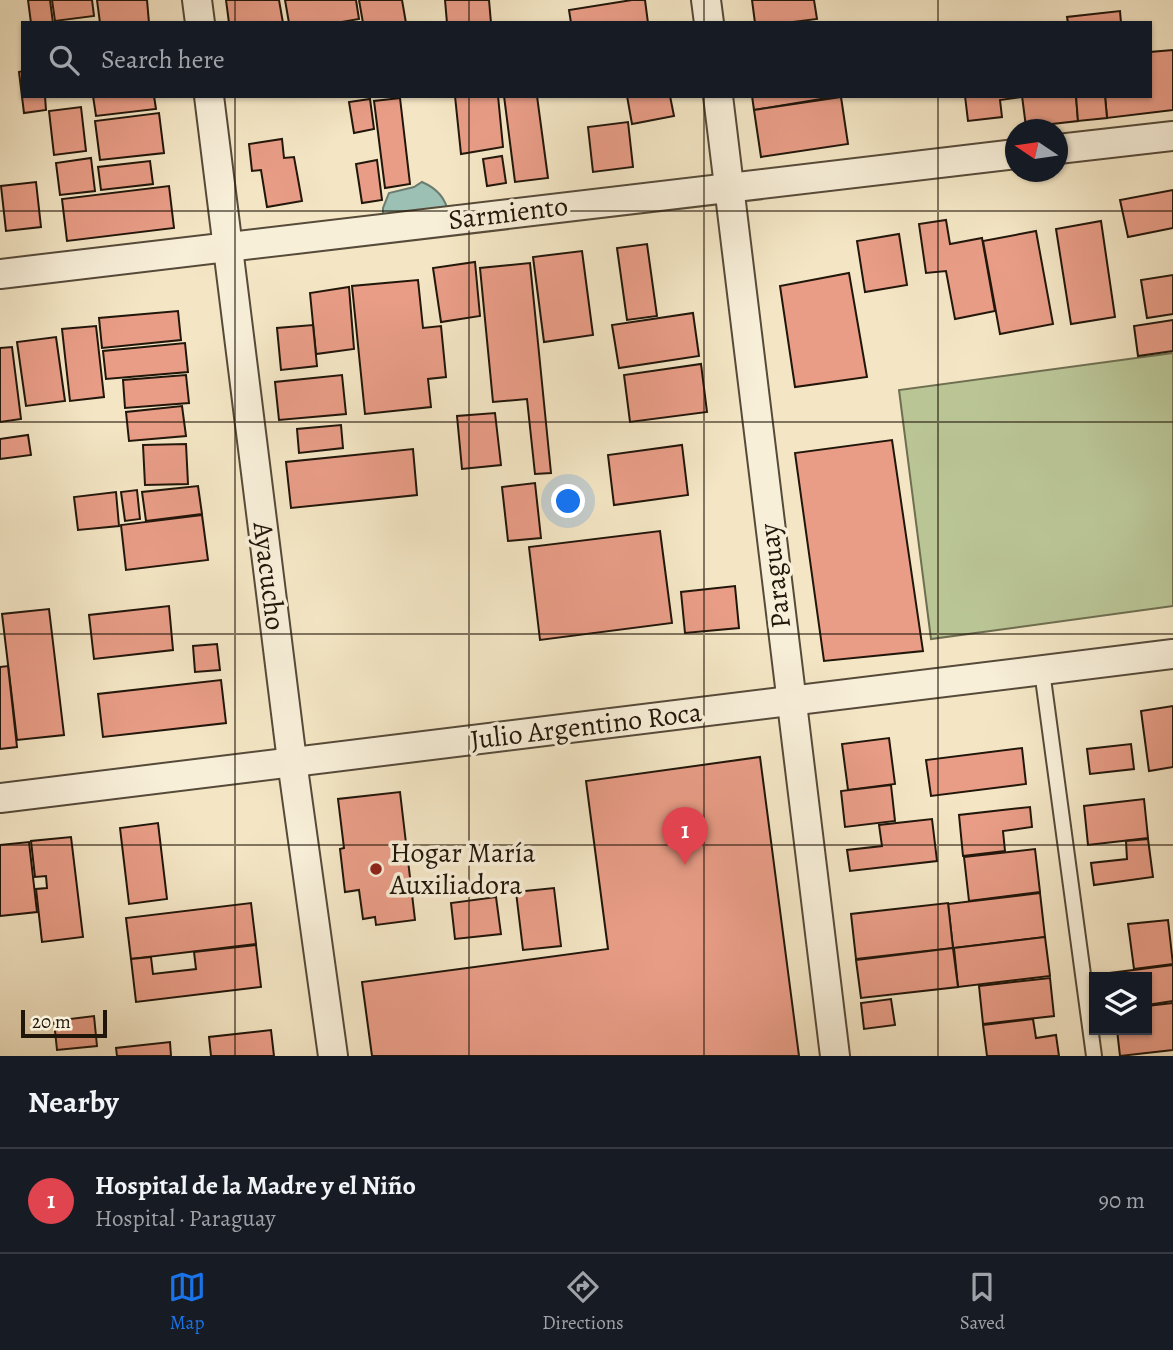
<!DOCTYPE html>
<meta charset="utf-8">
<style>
body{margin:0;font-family:Alegreya,serif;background:#242831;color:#f1f3f6}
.controls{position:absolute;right:21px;bottom:21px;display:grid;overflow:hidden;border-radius:0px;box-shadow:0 2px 5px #0004}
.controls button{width:63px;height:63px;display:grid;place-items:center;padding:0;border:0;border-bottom:2px solid #363941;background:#171b24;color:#f1f3f6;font:35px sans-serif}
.compass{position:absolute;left:1005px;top:119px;width:63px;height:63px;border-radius:50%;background:#171b24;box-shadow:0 2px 5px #0004;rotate:283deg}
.scale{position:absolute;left:21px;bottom:18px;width:86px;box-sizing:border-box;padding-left:7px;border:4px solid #21160a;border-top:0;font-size:19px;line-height:24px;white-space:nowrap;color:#21160a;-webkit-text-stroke:5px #f8efd9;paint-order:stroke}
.you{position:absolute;left:569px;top:502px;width:24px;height:24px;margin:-18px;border:5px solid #fff;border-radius:50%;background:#1a73e8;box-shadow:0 0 0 10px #1a73e833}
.badge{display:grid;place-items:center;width:46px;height:46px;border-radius:50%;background:#1a73e8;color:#fff;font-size:23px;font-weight:700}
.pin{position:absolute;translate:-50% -58px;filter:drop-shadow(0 2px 4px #0008)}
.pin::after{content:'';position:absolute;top:37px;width:24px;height:21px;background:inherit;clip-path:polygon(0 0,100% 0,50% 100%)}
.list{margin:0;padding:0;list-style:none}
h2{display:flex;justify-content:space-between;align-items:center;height:91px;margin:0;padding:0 28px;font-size:30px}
h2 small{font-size:23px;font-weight:400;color:#9ea1a6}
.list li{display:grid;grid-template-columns:46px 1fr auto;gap:21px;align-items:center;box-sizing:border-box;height:105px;padding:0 28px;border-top:2px solid #363941}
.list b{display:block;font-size:26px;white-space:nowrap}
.list p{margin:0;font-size:23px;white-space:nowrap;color:#9ea1a6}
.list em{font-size:23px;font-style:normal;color:#9ea1a6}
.icon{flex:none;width:38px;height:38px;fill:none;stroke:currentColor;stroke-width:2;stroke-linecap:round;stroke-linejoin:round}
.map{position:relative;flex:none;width:1173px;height:1056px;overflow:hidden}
.search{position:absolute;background:#171b24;box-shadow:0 2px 5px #0004;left:21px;right:21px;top:21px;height:77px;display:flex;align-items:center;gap:18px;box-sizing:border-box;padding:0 24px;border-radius:0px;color:#9ea1a6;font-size:26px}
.sheet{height:196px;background:#171b24}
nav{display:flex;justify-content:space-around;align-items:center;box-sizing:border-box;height:98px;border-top:2px solid #363941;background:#171b24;font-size:19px;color:#9ea1a6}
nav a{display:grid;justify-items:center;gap:4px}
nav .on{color:#1a73e8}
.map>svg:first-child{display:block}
.green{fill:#bac596;stroke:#6e6e50;stroke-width:2}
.water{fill:#9cc0b4;stroke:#6b7c70;stroke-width:2}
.building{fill:#e99d87;stroke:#21160a;stroke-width:2}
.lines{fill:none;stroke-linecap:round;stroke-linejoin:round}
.service-casing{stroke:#564a39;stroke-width:18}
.minor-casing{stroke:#564a39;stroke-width:32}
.service{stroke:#f8efd9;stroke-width:14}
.minor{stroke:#f8efd9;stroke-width:28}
.grid{fill:none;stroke:#21160a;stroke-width:2;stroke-opacity:0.55}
.poi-dot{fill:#8f2418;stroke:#f8efd9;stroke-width:2.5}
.labels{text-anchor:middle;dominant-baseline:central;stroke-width:7;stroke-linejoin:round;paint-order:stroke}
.street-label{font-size:28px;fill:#21160a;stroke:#f8efd9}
.poi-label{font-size:28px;fill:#21160a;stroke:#f8efd9;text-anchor:start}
</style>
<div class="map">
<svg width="1173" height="1056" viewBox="0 0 1173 1056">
<rect width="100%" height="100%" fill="#f4e6c5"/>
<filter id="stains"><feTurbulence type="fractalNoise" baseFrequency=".00286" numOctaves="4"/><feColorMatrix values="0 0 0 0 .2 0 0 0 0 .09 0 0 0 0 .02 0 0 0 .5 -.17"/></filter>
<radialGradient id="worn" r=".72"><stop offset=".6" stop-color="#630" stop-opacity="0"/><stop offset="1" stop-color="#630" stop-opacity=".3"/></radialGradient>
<!-- green -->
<polygon class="green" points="1173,353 1173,606 931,639 899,390"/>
<!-- water -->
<path class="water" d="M422,182C436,188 446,198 448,213L383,225V208L389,193L414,187Z"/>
<!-- building -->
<g class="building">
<polygon points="28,0 50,0 53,23 31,23"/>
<polygon points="52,0 92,0 94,16 55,21"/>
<polygon points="97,0 147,0 149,23 100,23"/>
<polygon points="226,0 279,0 283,23 229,23"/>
<polygon points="285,0 356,0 359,19 336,23 289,23"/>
<polygon points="359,0 402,0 406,23 363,23"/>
<polygon points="445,0 489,0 491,23 447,23"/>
<polygon points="632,0 645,0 648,23 571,23 569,10"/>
<polygon points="752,0 814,0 817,19 785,23 755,23"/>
<polygon points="1120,11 1121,23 1068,23 1067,17"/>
<polygon points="1173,50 1173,110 1107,118 1105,96 1150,96 1150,52"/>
<polygon points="23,71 23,96 45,96 46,110 24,113 19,72"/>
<polygon points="93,96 154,96 156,109 96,116"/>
<polygon points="455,96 498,96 503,147 461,154"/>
<polygon points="504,96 537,96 548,178 515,182"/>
<polygon points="627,96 670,96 674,116 632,124"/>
<polygon points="752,96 839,96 754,110"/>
<polygon points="965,96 1022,96 1022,97 1000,100 1002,117 968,121"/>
<polygon points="1022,96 1076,96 1078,121 1026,127"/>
<polygon points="1076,96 1105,96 1107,118 1078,121"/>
<polygon points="841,97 848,144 761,157 754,110"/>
<polygon points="400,98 410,184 385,188 374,101"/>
<polygon points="370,99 374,129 354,133 349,102"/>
<polygon points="81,107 86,151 54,155 49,111"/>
<polygon points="159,113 164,153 100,160 95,121"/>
<polygon points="628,122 633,167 593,172 588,127"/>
<polygon points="282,139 284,158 294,157 302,201 267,207 261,170 252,171 249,144"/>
<polygon points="502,156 506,183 487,186 483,159"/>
<polygon points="91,158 95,191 60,195 56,163"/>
<polygon points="377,160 382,200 362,203 356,164"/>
<polygon points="150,161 153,184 101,190 98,167"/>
<polygon points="36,182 41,227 6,231 1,186"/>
<polygon points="169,186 174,228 67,241 62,199"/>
<polygon points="1173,190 1173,228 1128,237 1120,200"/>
<polygon points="946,220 950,244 982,238 995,311 955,319 946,271 926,273 919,224"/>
<polygon points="1101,221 1115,317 1071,324 1056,229"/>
<polygon points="1036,231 1053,324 1000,334 983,241"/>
<polygon points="899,234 907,285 865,292 857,241"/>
<polygon points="647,244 657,316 627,320 617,248"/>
<polygon points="582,251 593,335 544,342 533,257"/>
<polygon points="475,262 480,316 441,322 433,268"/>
<polygon points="530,263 551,473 535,474 527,399 493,402 480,268"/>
<polygon points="849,273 867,377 795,387 780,286"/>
<polygon points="1173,275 1173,314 1147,318 1141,280"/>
<polygon points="418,280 423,328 441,326 446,377 428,379 431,407 365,414 352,286"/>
<polygon points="349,287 354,349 316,354 310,293"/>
<polygon points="178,311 181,340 102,348 99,318"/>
<polygon points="693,313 699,356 619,368 612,325"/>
<polygon points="1173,320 1173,351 1138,356 1134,326"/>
<polygon points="313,325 317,366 281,370 277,328"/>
<polygon points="96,326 104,397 70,401 62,329"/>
<polygon points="56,337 65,401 26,406 17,342"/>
<polygon points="185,343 188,372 106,379 103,351"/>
<polygon points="12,347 21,419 0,422 0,348"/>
<polygon points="701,364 707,412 630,422 624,375"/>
<polygon points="186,375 189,403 125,408 123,380"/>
<polygon points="342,375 346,414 279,420 275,382"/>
<polygon points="182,406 186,436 129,441 126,412"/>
<polygon points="495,413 501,465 462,469 457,416"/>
<polygon points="341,425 343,448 299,453 297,429"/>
<polygon points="28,435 31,455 0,459 0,439"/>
<polygon points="892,440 923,651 824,661 795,453"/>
<polygon points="186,444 188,484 145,485 143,445"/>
<polygon points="682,445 688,495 614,505 608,455"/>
<polygon points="413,449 417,495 291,508 286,462"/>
<polygon points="535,483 541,538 508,541 502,487"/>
<polygon points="198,486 202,514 146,521 142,492"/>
<polygon points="137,490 140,519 125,521 121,492"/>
<polygon points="116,492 119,526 78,530 74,497"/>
<polygon points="202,515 208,560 126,570 121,525"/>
<polygon points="660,531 672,623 540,640 529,547"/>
<polygon points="735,586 739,628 685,633 681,592"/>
<polygon points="169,606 173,650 94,659 89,615"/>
<polygon points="49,609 64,735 17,740 2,614"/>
<polygon points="217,644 220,670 195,672 193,646"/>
<polygon points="8,666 17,747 0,749 0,667"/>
<polygon points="221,680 226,723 103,737 98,694"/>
<polygon points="1173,706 1173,767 1149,771 1141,711"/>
<polygon points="889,738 895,784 848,790 842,744"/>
<polygon points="1131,744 1134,769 1090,774 1087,749"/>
<polygon points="1022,748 1026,784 931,796 926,760"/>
<polygon points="760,757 799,1056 372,1056 362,982 608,949 586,781"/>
<polygon points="891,785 895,821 845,827 841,791"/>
<polygon points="400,792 415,920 376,925 375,917 363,919 359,890 345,892 340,849 344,848 338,799"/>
<polygon points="1144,799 1148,838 1088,845 1084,806"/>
<polygon points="1030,807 1032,827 1003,831 1005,851 963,856 959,815"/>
<polygon points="932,819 937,861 850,871 847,850 882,846 879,825"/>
<polygon points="158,823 167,899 129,904 120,828"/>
<polygon points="71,837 83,937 42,942 36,889 47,888 46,876 35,877 31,841"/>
<polygon points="1148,839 1153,877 1094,885 1091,863 1127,859 1126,841"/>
<polygon points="29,842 37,912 0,916 0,845"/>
<polygon points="1035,849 1040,892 969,901 964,857"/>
<polygon points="554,888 561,946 523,950 516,892"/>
<polygon points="1040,893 1045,937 953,948 948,904"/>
<polygon points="496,897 501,934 455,939 451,903"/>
<polygon points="251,903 256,944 131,959 126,918"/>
<polygon points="948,903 953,948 856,959 851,914"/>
<polygon points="1168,920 1173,964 1134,969 1128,924"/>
<polygon points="1045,937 1050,976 958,987 954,948"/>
<polygon points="256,945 261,987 136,1002 131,959 151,957 153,974 196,969 194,952"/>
<polygon points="953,948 958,987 861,998 856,960"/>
<polygon points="1173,965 1173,1001 1147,1005 1147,977 1110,977 1110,973"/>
<polygon points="1050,978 1054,1016 983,1024 979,986"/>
<polygon points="891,999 895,1025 864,1029 861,1003"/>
<polygon points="1173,1003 1173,1050 1120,1056 1117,1030 1147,1030 1147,1006"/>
<polygon points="94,1016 97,1046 57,1050 54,1021"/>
<polygon points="1033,1019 1036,1038 1056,1035 1059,1056 987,1056 983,1025"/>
<polygon points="271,1030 274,1056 211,1056 209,1037"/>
<polygon points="170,1042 171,1056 117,1056 116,1048"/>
</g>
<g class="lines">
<!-- service casing -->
<g class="service-casing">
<polyline id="service" points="1042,671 1094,1056"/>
</g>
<!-- minor casing -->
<g class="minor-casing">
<g id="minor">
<polyline points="197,0 200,23"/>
<polyline points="706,0 709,23"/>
<polyline points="209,96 292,761 333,1056"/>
<polyline points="718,96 835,1056"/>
<polyline points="1058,149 1173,136"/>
<polyline points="0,274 1016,154"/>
<polyline points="0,798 1173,654"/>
</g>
</g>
<!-- service -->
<use href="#service" class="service"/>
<!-- minor -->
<use href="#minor" class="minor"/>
</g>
<!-- grid -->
<path class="grid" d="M235,0V23M469,0V23M704,0V23M938,0V23M235,96V1056M469,96V1056M704,96V1056M938,96V1056M0,211H1173M0,422H1173M0,634H1173M0,845H1173"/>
<!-- markers -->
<circle class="poi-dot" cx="376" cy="869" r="7"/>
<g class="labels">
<!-- street labels -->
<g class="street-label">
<text transform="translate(508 213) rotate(-7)">Sarmiento</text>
<text transform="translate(269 576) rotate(83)">Ayacucho</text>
<text transform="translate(775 576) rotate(-97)">Paraguay</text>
<text transform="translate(586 726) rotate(-7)">Julio Argentino Roca</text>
</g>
<!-- poi labels -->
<g class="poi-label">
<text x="390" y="853">Hogar María<tspan x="390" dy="32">Auxiliadora</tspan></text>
</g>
</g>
<rect width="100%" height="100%" filter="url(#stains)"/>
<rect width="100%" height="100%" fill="url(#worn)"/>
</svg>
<div class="controls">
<button><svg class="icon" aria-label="layers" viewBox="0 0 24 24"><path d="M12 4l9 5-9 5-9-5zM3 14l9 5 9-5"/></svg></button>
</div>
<svg class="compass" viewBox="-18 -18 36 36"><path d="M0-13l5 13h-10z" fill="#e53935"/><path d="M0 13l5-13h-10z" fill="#9ea1a6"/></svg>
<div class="scale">20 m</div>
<div class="you"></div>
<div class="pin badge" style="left:685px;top:865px;background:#e0444e">1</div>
<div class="search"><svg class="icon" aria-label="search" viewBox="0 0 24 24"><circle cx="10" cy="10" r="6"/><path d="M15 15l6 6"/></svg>Search here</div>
</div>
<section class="sheet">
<h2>Nearby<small></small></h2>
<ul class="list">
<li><span class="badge" style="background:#e0444e">1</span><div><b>Hospital de la Madre y el Niño</b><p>Hospital · Paraguay</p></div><em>90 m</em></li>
</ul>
</section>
<nav>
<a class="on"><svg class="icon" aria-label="map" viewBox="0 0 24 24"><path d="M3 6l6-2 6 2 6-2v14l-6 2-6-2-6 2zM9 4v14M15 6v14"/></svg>Map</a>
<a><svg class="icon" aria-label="directions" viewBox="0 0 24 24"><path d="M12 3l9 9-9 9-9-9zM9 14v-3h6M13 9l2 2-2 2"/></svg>Directions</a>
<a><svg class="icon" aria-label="saved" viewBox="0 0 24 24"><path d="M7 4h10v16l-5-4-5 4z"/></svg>Saved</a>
</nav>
